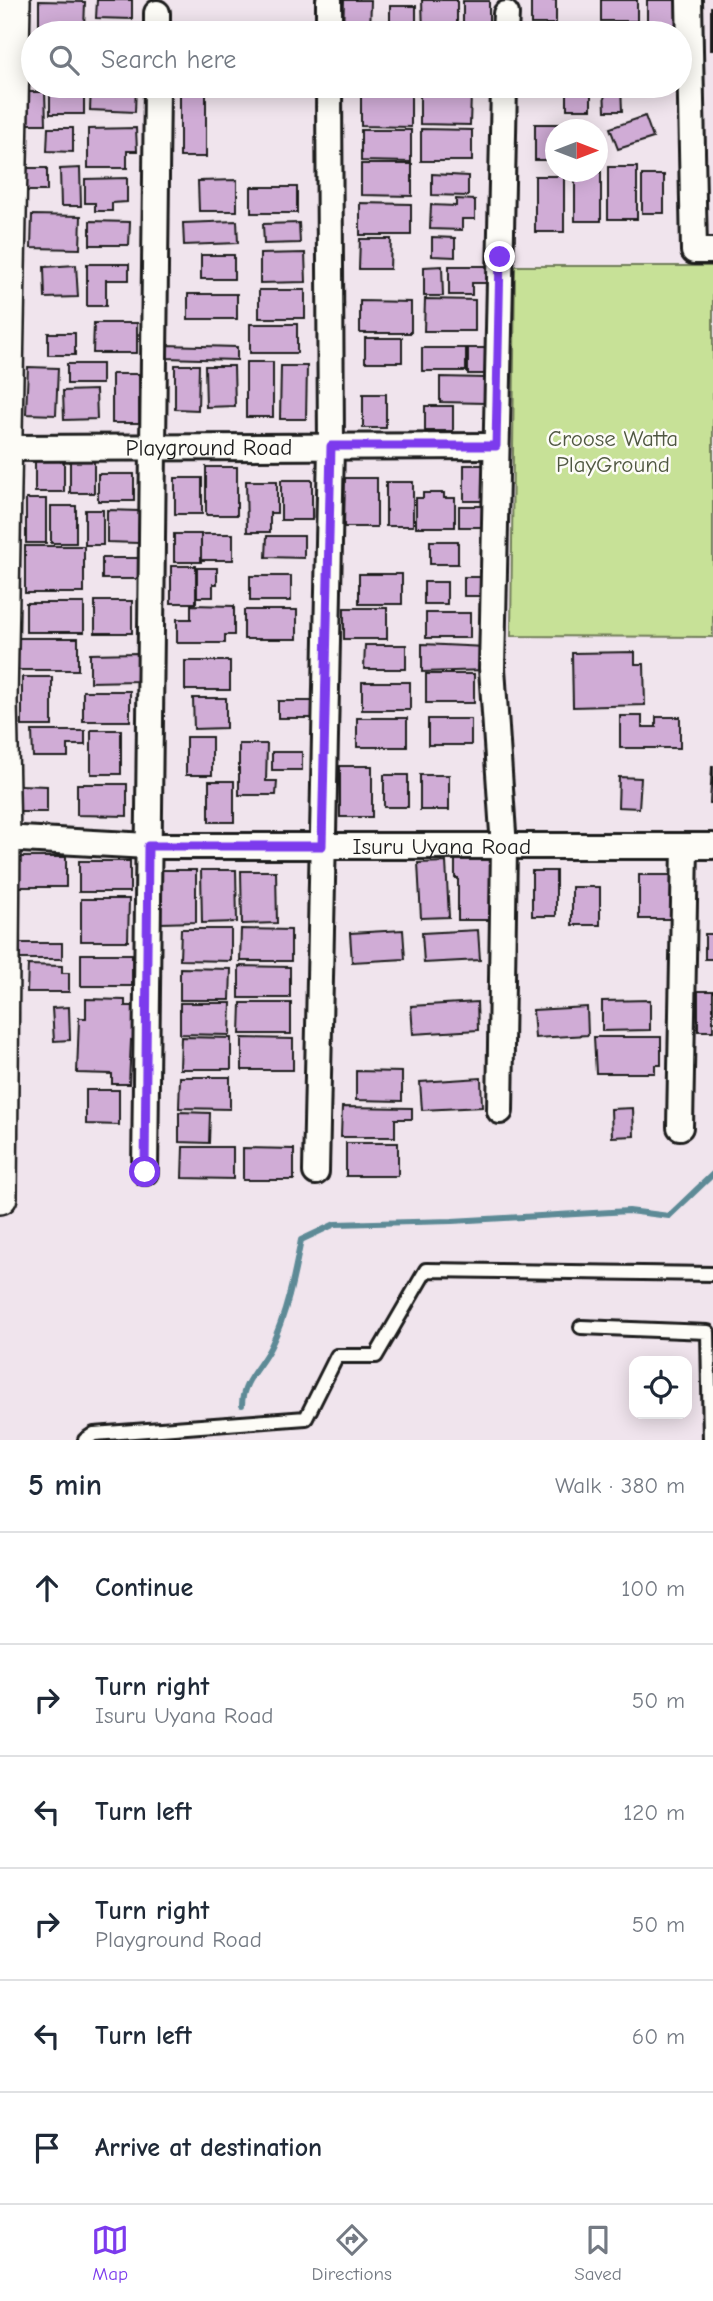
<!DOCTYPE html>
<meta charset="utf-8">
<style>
body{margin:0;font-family:"Comic Neue",sans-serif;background:#f6f6f7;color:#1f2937}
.controls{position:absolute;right:21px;bottom:21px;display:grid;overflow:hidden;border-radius:14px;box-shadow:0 4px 18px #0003}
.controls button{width:63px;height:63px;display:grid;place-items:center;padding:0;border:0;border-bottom:2px solid #e0e1e3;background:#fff;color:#1f2937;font:35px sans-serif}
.compass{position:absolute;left:545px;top:119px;width:63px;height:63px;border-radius:50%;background:#fff;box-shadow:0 4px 18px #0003;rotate:90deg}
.stop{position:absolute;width:21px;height:21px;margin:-16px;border:5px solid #7c3aed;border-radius:50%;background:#fff}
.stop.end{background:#7c3aed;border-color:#fff;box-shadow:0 2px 7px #0008}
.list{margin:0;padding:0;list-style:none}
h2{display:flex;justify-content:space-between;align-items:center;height:91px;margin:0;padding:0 28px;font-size:30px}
h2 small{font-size:23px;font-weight:400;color:#747a83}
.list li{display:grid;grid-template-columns:46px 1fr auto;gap:21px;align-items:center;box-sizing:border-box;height:112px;padding:0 28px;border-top:2px solid #e0e1e3}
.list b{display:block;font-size:26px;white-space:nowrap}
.list p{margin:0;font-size:23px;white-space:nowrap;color:#747a83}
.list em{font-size:23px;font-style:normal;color:#747a83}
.icon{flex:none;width:38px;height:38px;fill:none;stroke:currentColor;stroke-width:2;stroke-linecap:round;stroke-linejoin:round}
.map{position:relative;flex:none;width:713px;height:1440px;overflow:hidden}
.search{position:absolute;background:#fff;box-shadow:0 4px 18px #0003;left:21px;right:21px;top:21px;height:77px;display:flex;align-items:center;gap:18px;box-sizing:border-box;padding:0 24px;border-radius:38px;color:#747a83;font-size:26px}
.sheet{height:763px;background:#fff}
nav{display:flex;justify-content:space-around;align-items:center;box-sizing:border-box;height:98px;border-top:2px solid #e0e1e3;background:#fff;font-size:19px;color:#747a83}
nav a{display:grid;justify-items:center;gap:4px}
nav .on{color:#7c3aed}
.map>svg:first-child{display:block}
.green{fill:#c7e197;stroke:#727e5a;stroke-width:2}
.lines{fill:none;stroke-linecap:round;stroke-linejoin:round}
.stream{stroke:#5d8a96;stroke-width:6}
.building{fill:#d0acd6;stroke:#1c1c1c;stroke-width:2}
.lane-casing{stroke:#1c1c1c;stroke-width:18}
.street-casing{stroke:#1c1c1c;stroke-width:30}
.secondary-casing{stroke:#1c1c1c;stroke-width:38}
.lane{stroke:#fdfcf7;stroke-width:12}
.street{stroke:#fdfcf7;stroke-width:24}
.secondary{stroke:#fdfcf7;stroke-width:33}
.route{stroke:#7c3aed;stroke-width:9}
.labels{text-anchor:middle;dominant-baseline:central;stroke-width:5;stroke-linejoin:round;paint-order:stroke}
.park-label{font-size:23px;fill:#4f5741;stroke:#fdfcf7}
.street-label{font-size:23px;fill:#1c1c1c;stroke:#fdfcf7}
</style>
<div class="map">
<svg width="713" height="1440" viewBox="0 0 713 1440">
<rect width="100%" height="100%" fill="#f0e4ed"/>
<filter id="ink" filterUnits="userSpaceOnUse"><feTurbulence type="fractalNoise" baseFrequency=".0143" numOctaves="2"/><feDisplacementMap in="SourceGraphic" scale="14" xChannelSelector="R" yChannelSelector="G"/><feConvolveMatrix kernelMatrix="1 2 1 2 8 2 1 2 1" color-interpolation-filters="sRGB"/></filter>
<g filter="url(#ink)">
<!-- green -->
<polygon class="green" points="515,266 713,266 713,637 511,636"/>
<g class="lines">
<!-- stream -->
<path class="stream" d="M242,1405C242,1381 261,1367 271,1346C287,1313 294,1276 301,1240L335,1224L452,1221L629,1211L669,1216L713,1174"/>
</g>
<!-- building -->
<g class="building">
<polygon points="97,0 132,0 132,19 96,18"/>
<polygon points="344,0 371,0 370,33 343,33"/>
<polygon points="422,0 457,0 457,33 423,33"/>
<rect x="531" y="0" width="25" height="24"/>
<rect x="601" y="0" width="36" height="21"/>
<rect x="647" y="0" width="31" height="33"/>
<polygon points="39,1 85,2 84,29 39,28"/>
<rect x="463" y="1" width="26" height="32"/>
<rect x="390" y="6" width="26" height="27"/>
<rect x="711" y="7" width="2" height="43"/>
<rect x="568" y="25" width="45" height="8"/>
<rect x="50" y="86" width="34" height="28"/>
<polygon points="91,86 136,86 135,112 90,110"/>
<rect x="180" y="86" width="26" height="71"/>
<rect x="361" y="86" width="51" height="1"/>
<rect x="421" y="86" width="51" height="2"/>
<rect x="527" y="86" width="16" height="4"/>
<polygon points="604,86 621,86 622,111 605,111"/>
<rect x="567" y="91" width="24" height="18"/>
<polygon points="24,92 45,92 46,124 24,124"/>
<polygon points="420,93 471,94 470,125 420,124"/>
<polygon points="361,95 411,95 411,127 361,126"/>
<polygon points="645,116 653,138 618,149 610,128"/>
<polygon points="535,124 585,124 585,130 556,130 556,160 535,160"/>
<polygon points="48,128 73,128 73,152 47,151"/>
<polygon points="136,128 137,151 127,151 127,168 88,168 88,129"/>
<polygon points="421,129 472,130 472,161 421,161"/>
<polygon points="361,130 411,130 411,162 361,161"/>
<polygon points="361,164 412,164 412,196 361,195"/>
<rect x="608" y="167" width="29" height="52"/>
<rect x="23" y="168" width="24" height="23"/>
<polygon points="80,168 81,206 61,206 60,169"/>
<rect x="575" y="172" width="26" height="49"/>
<polygon points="432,174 468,176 468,196 432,195"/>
<rect x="642" y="175" width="22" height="38"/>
<rect x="535" y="176" width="29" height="56"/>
<polygon points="127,178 127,202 112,203 112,211 95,211 95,203 85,203 85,179"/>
<polygon points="237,180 237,211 199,211 198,181"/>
<rect x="251" y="187" width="46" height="26"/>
<polygon points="456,199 475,200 475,219 462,219 462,230 430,229 431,205 456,206"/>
<polygon points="360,203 411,204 411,235 360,235"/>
<polygon points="32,215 81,216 80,249 31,248"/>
<polygon points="90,221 130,222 129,245 90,245"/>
<polygon points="237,221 238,243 184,245 183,223"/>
<polygon points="299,223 300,243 264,244 263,224"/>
<polygon points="432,237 455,238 455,257 432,256"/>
<polygon points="360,239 391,239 390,269 359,269"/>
<polygon points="305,253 306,282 260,283 260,254"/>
<rect x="201" y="255" width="33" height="24"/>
<polygon points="87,264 129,264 129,280 106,280 106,306 87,306"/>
<polygon points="76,265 78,297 45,298 44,267"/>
<polygon points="442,266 443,296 424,296 424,267"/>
<polygon points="449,266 489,266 489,283 472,283 472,295 449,295"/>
<rect x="259" y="290" width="46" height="28"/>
<rect x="188" y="294" width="49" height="25"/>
<polygon points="425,299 475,300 475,331 424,331"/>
<polygon points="360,301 411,302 411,333 360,333"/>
<polygon points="94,323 137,323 137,353 93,353"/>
<rect x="250" y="324" width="47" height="29"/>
<rect x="48" y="333" width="27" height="22"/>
<rect x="365" y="338" width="37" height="24"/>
<polygon points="165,345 237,347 237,360 165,358"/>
<rect x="422" y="348" width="44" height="23"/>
<rect x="468" y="348" width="24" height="26"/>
<rect x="246" y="362" width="27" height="55"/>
<rect x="67" y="364" width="35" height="20"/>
<polygon points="175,365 199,365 198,410 175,409"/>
<polygon points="205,366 234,366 235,406 206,407"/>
<polygon points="281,366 307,366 306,419 280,419"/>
<polygon points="28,367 58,368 56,415 26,414"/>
<rect x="112" y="374" width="27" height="49"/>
<polygon points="440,377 486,378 485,403 440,402"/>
<polygon points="96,390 97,419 64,420 63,391"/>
<rect x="363" y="394" width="23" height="34"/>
<rect x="425" y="406" width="28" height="25"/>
<rect x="35" y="458" width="29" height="34"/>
<rect x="70" y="458" width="24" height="35"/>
<rect x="464" y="465" width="28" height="36"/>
<rect x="206" y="467" width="31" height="48"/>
<rect x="98" y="474" width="36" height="27"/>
<rect x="175" y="478" width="27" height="36"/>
<polygon points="345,478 377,478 377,527 344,527"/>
<rect x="281" y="480" width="31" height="40"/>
<polygon points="246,481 277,481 277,513 270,513 270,532 247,532"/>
<rect x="386" y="482" width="27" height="44"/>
<polygon points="423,493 444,493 444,498 455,498 455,527 416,527 416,498 423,498"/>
<rect x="26" y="499" width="20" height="44"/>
<rect x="51" y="506" width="25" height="37"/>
<rect x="459" y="506" width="27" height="21"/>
<rect x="85" y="510" width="18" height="35"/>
<polygon points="107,510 139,511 138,543 107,542"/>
<rect x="174" y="534" width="27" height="28"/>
<rect x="201" y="534" width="32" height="26"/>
<polygon points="267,536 304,536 304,558 266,557"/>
<rect x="430" y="541" width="28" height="23"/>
<rect x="25" y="546" width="59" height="47"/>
<rect x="102" y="558" width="37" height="21"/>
<rect x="171" y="566" width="25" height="37"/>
<polygon points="197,568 217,568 217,584 213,584 213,597 197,597"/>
<rect x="359" y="574" width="43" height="30"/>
<rect x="250" y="576" width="41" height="25"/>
<rect x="464" y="577" width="25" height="19"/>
<rect x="424" y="582" width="23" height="22"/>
<rect x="95" y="601" width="37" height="32"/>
<rect x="26" y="603" width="58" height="29"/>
<polygon points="191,605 234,606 234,635 225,635 225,643 177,643 177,619 191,619"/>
<rect x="344" y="608" width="43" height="31"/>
<rect x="244" y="610" width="53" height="29"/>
<rect x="426" y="613" width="44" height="25"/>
<rect x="13" y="638" width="65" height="32"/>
<polygon points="422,644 486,647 486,670 422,672"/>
<polygon points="365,645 406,645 406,669 364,669"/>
<polygon points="635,652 635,664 644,664 645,705 573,707 572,653"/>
<polygon points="137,653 138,681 90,682 90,654"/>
<rect x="185" y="661" width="45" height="29"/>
<rect x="426" y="674" width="48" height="29"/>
<rect x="22" y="677" width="30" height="49"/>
<rect x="362" y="682" width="48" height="28"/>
<rect x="83" y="691" width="47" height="30"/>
<polygon points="193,698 226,698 226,728 194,729"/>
<rect x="278" y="701" width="36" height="17"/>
<polygon points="620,716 642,716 642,727 656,727 656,717 680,717 680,748 620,748"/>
<rect x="357" y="718" width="50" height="29"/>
<rect x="428" y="719" width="43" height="26"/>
<rect x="91" y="730" width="30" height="44"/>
<polygon points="32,731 85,731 85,745 68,745 68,757 33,757"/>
<rect x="186" y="737" width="26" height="38"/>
<polygon points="239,744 267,744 266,781 277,781 276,795 239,795"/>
<rect x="272" y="752" width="30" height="18"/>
<rect x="340" y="766" width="32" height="51"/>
<polygon points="712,766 713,766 713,803 710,803"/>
<rect x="384" y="775" width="24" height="32"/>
<rect x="420" y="775" width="29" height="35"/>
<polygon points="619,777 641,778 639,808 618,807"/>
<rect x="209" y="781" width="25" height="41"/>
<polygon points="77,784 127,784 127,816 77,815"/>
<polygon points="19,785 47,786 47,812 18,812"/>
<polygon points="455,854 499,854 497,920 458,920 458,878 455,878"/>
<rect x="18" y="857" width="48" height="30"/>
<rect x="79" y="861" width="51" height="31"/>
<polygon points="446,862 449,917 421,918 418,863"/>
<polygon points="161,870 196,870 196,922 161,923"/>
<polygon points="201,870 236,870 237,922 202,923"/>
<polygon points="241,871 276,871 277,923 242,924"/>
<rect x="532" y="871" width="24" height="45"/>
<rect x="639" y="875" width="34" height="44"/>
<rect x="572" y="887" width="28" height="38"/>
<polygon points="81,899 129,899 128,941 81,941"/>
<polygon points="181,929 231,929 231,961 180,960"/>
<polygon points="241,929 291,930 291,961 240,961"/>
<polygon points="403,930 405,959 352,962 350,933"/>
<polygon points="478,930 480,960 424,963 422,933"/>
<rect x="705" y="934" width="8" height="25"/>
<rect x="15" y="943" width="47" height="16"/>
<rect x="81" y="954" width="51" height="32"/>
<polygon points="28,965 62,966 62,973 69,973 69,992 27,992"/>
<polygon points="239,966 290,967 290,998 239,998"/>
<polygon points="180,968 231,969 230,1000 180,1000"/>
<rect x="698" y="991" width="15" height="40"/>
<polygon points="86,999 125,1000 125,1006 136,1006 135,1041 131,1040 129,1084 112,1084 112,1074 77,1073 79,1018 86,1018"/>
<polygon points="650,1000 650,1030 602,1031 602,1001"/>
<polygon points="477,1002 478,1030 413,1034 411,1006"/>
<polygon points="180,1003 231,1003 230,1035 180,1034"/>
<polygon points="241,1003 291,1003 291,1034 240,1034"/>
<polygon points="69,1007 70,1040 54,1041 52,1008"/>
<polygon points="587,1007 588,1035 535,1038 533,1010"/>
<polygon points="181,1037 231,1038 231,1069 180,1069"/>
<polygon points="594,1037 661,1037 661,1065 655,1065 655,1073 596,1073"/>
<polygon points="242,1038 293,1039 293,1070 242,1070"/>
<polygon points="356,1071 402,1072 402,1101 356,1100"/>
<polygon points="180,1077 230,1077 230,1109 179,1108"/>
<polygon points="481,1078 482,1107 422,1110 420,1082"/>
<polygon points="86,1090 119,1090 119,1125 86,1124"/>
<polygon points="342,1107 412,1108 412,1119 395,1119 395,1137 341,1137"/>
<polygon points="633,1108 634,1136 612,1137 611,1109"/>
<polygon points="179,1112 210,1113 209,1143 179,1142"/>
<rect x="346" y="1143" width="52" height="33"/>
<polygon points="183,1147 233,1147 233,1179 182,1178"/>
<polygon points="243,1148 294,1149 294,1180 243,1180"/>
</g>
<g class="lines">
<!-- lane casing -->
<g class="lane-casing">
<g id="lane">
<polyline points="581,1327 708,1332 710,1440"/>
<polyline points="85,1440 94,1434 306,1418 337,1356 376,1356 426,1270 713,1274"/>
</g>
</g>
<!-- street casing -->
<g class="street-casing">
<g id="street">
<polyline points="329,0 329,33"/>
<polyline points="689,0 694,251 713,251"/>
<polyline points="157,33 157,13"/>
<polyline points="505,33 506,14"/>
<path id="s1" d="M4,448L496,446"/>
<path id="s2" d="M3,838L148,846H713"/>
<polyline points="500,1111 504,848 492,668 504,86"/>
<polyline points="680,1127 685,846"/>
<polyline points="145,1172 157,86"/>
<polyline points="316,1172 331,446 329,86"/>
</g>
</g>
<!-- secondary casing -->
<g class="secondary-casing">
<polyline id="secondary" points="0,1197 3,838 0,701 13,0"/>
</g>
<!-- lane -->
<use href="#lane" class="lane"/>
<!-- street -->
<use href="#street" class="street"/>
<!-- secondary -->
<use href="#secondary" class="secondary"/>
</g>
</g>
<g class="lines" filter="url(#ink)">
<!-- route -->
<polyline class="route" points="145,1172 148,846 322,846 331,446 496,446 500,257"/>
</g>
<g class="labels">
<!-- park labels -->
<g class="park-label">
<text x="613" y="438">Croose Watta<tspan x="613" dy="26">PlayGround</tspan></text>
</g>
<!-- street labels -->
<g class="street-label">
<text stroke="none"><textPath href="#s1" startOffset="205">Playground Road</textPath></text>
<text stroke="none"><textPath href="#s2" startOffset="439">Isuru Uyana Road</textPath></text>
</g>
</g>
</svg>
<div class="controls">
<button><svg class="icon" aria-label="locate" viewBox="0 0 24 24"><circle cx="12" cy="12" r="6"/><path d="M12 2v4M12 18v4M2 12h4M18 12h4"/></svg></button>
</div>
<svg class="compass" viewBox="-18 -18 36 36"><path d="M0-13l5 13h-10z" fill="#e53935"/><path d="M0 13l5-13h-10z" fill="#747a83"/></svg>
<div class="stop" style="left:145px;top:1172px"></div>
<div class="stop end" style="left:500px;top:257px"></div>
<div class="search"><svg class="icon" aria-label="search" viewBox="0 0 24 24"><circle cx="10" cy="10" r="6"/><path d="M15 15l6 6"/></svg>Search here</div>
</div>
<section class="sheet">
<h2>5 min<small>Walk · 380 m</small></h2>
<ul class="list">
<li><svg class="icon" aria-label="ahead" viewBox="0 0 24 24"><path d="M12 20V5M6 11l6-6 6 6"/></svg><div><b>Continue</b></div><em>100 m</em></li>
<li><svg class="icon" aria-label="right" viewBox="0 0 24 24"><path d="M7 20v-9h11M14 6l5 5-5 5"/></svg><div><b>Turn right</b><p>Isuru Uyana Road</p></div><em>50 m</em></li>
<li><svg class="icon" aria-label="left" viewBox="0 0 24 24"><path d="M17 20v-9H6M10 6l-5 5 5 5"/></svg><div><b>Turn left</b></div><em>120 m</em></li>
<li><svg class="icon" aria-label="right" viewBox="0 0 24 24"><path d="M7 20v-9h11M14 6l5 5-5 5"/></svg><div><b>Turn right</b><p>Playground Road</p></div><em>50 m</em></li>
<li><svg class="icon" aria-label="left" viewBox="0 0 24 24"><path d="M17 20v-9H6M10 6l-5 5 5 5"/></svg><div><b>Turn left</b></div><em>60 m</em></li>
<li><svg class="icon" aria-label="arrive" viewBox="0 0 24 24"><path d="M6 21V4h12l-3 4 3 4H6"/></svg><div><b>Arrive at destination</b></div></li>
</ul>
</section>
<nav>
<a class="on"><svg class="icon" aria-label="map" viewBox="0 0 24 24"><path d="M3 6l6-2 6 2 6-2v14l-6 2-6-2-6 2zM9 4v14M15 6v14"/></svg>Map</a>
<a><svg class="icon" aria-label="directions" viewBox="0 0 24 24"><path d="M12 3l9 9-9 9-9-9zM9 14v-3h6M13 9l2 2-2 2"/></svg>Directions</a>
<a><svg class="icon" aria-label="saved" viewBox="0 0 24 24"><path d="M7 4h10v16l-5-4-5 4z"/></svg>Saved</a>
</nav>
